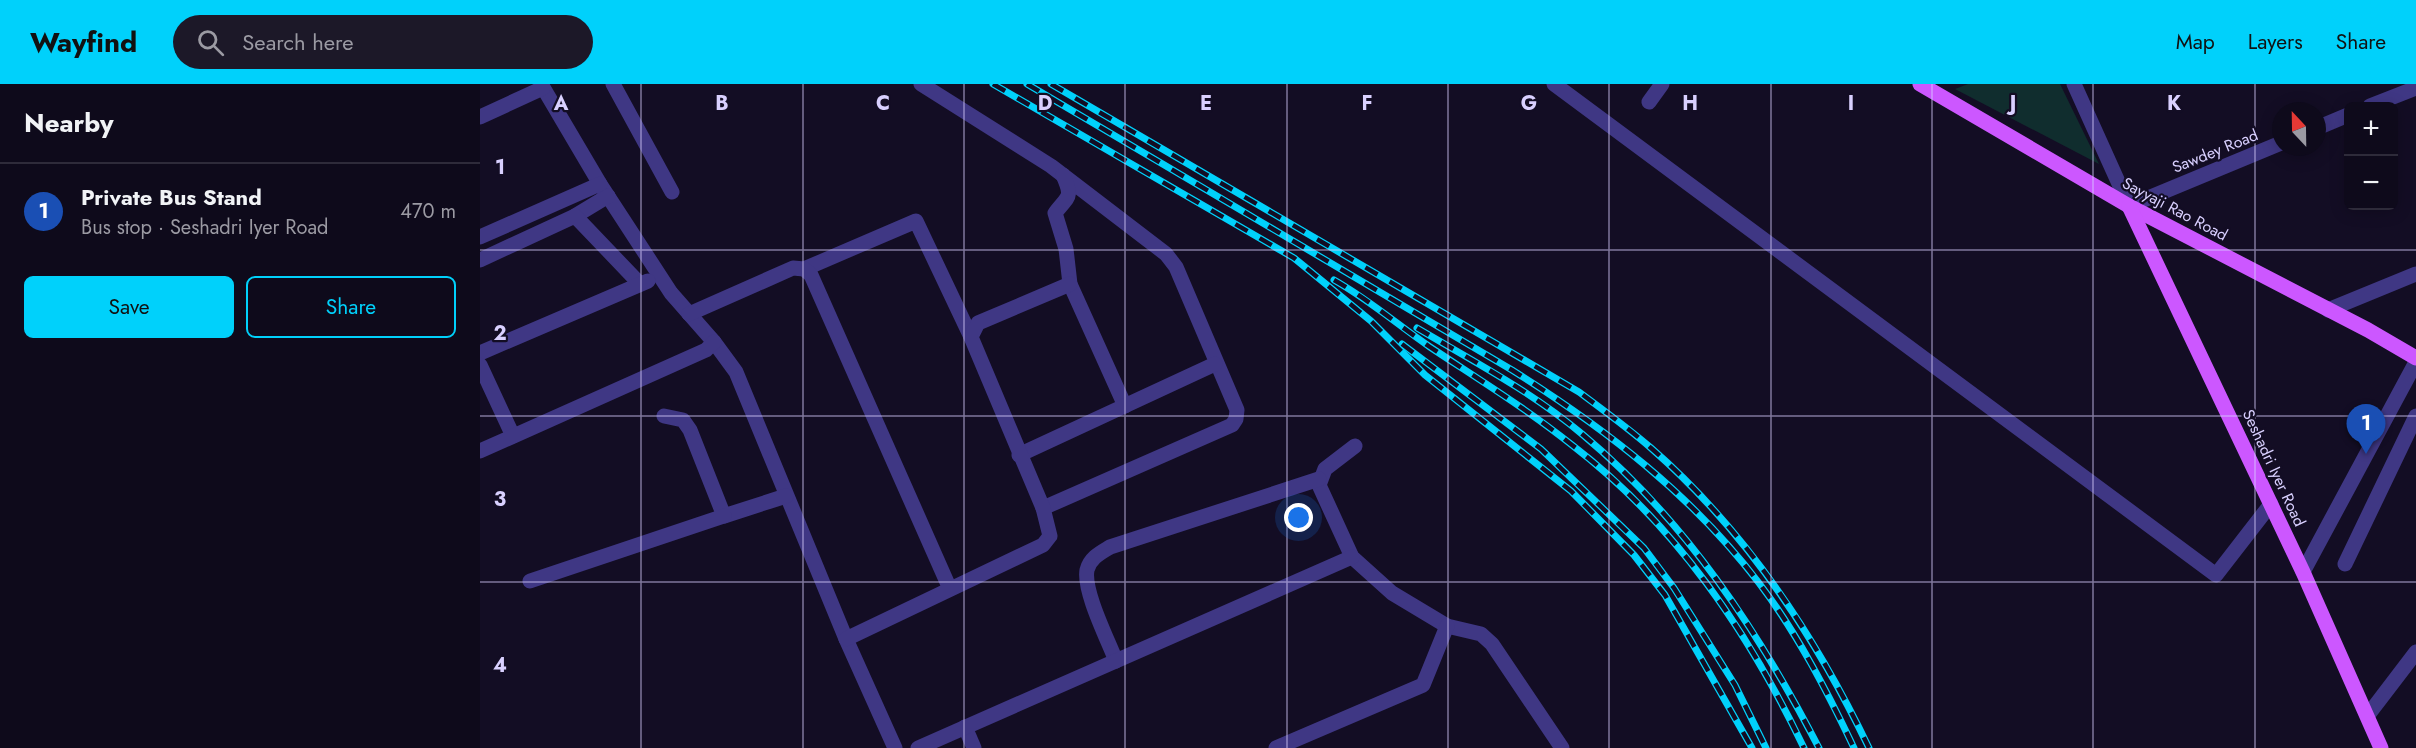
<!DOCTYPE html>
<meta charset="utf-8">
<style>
body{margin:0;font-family:Jost,sans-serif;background:#1c1828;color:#f1f3f6}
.controls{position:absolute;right:18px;top:18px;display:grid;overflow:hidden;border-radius:9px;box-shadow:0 3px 15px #0003}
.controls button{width:54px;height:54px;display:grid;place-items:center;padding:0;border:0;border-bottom:2px solid #2e2b3a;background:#0e0a1b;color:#f1f3f6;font:30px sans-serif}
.compass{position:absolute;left:1792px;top:18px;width:54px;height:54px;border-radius:50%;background:#0e0a1b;box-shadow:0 3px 15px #0003;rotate:338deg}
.you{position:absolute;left:819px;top:434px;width:21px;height:21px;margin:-15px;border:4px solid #fff;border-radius:50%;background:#1a73e8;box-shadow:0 0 0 9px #1a73e833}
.badge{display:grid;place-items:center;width:39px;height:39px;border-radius:50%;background:#00d1fb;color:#fff;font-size:20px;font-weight:700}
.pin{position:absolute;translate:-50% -50px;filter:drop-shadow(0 2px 3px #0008)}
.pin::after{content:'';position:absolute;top:32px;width:21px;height:18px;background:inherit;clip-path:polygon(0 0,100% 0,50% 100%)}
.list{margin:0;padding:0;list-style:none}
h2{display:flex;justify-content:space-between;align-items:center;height:78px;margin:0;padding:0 24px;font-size:26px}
h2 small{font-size:20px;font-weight:400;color:#9b9aa3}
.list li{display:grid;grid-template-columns:39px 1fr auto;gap:18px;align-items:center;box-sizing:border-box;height:96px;padding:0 24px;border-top:2px solid #2e2b3a}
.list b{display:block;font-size:22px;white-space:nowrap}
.list p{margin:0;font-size:20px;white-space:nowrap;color:#9b9aa3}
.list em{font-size:20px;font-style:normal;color:#9b9aa3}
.actions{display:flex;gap:12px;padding:18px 24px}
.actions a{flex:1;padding:14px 0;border:2px solid #00d1fb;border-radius:9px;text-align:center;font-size:21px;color:#00d1fb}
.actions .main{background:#00d1fb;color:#111}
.icon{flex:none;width:33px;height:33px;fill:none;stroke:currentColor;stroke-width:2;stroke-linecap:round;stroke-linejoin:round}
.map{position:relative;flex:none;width:1936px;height:664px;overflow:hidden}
header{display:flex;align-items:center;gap:36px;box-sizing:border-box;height:84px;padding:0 30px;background:#00d1fb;color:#111}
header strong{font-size:28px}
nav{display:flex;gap:33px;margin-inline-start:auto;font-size:21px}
.search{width:420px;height:54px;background:#1c1828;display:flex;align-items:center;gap:15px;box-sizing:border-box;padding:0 21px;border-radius:33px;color:#9b9aa3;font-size:22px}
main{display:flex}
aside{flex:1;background:#0e0a1b}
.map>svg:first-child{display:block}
.green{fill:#102d2e}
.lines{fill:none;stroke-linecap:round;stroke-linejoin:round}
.minor{stroke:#3f3784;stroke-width:15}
.major{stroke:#cc57ff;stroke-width:15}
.rail-casing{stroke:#00d1fb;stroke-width:7}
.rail{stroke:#130d24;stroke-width:4.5;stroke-dasharray:14;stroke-linecap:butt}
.grid{fill:none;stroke:#d9d0ff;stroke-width:1.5;stroke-opacity:0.55}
.labels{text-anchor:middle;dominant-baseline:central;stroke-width:4.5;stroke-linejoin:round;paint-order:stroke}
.street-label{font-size:16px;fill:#d9d0ff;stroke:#130d24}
.grid-label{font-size:20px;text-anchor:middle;font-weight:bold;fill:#d9d0ff;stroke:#130d24;stroke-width:4.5;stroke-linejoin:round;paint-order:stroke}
</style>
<header>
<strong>Wayfind</strong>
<div class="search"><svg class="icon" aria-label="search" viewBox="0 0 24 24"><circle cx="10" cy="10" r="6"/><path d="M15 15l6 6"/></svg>Search here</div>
<nav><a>Map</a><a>Layers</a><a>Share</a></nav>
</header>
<main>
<aside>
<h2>Nearby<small></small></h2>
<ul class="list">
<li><span class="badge" style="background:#1a4fb4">1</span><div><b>Private Bus Stand</b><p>Bus stop · Seshadri Iyer Road</p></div><em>470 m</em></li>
</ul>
<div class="actions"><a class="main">Save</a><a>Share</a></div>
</aside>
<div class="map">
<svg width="1936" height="664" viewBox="0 0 1936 664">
<rect width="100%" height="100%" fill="#130d24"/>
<!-- green -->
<polygon class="green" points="1488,0 1580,0 1619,80 1475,5"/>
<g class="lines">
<!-- minor -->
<g class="minor">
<polyline points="61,0 120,100 191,209 234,258 256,288 366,555 415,664"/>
<polyline points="133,0 192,108"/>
<polyline points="441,0 571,82 686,170 696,183 757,326 756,335 752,341 563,424"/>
<polyline points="1074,0 1736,491 1791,420"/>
<polyline points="1594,0 1649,122 1801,59"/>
<polyline points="1169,18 1182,0"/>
<polyline points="1890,22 1936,4"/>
<polyline points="0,33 63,4"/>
<polyline points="1837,44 1868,31"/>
<path d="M583,91C593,114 589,111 575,129L586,165L590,200L645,322"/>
<polyline points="95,132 128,112"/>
<polyline points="0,153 120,100"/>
<polyline points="0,176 95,132 160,200"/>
<polyline points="324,185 436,137 491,253"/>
<polyline points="1848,226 1936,190"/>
<polyline points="209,230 313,184 324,185 331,191 470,505"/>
<polyline points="0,269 168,197"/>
<polyline points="0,281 33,352"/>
<polyline points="184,332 203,336 210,346 244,432 306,412"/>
<polyline points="875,362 845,385 839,401 872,473 912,509 967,542 1001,550 1012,560 1082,664"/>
<polyline points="0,367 226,266 234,258"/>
<polyline points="539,371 735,280"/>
<polyline points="1865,480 1936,332"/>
<polyline points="1823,488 1936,278"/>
<polyline points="50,497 244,432"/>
<polyline points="366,555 563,461 570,452 563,424 491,253 498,239 590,200"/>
<path d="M636,577C628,556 603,507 607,486C610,474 620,469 630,463L839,395"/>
<polyline points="1888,631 1936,568"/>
<polyline points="485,643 494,664"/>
<polyline points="438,664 872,473"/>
<polyline points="796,664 943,601 967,542"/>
</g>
<!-- major -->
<g class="major">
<polyline points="1440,0 1649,122 1888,246 1936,274"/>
<polyline points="1649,122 1823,488 1901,664"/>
</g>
<!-- rail casing -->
<g class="rail-casing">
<g id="rail">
<polyline points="513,0 814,174 891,237 945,291 1091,407 1154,471 1185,511 1272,664"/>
<path d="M547,0L1032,286C1126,345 1211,410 1279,499C1317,549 1347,607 1374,664"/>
<path d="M571,0L1099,308C1123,326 1148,344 1171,364C1266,447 1335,551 1389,664"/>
<path d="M854,196C888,215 918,241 950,263C998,295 1047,325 1092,361C1196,441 1268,547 1324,664"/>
<path d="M937,244C993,277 1052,308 1102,350C1205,436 1278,546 1339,664"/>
<polyline points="922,260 1061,365 1164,464 1194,504 1255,601 1286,664"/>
</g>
</g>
<!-- rail -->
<use href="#rail" class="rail"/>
</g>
<!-- grid -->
<path class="grid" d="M161,0V664M323,0V664M484,0V664M645,0V664M807,0V664M968,0V664M1129,0V664M1291,0V664M1452,0V664M1613,0V664M1775,0V664M0,166H1936M0,332H1936M0,498H1936"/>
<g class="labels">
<!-- street labels -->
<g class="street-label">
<text transform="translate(1735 67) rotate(-22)">Sawdey Road</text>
<text transform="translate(1695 125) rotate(28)">Sayyaji Rao Road</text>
<text transform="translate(1794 384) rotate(65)">Seshadri Iyer Road</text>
</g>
</g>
<g class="grid-label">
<text x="81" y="26">A</text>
<text x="242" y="26">B</text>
<text x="403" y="26">C</text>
<text x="565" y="26">D</text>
<text x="726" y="26">E</text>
<text x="887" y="26">F</text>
<text x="1049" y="26">G</text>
<text x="1210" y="26">H</text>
<text x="1371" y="26">I</text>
<text x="1533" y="26">J</text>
<text x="1694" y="26">K</text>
<text x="20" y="90">1</text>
<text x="20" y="256">2</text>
<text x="20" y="422">3</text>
<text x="20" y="588">4</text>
</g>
</svg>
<div class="controls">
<button>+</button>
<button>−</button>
</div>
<svg class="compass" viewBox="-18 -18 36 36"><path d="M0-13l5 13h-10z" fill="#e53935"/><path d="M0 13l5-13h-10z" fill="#9b9aa3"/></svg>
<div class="you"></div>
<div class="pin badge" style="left:1886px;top:370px;background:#1a4fb4">1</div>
</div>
</main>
